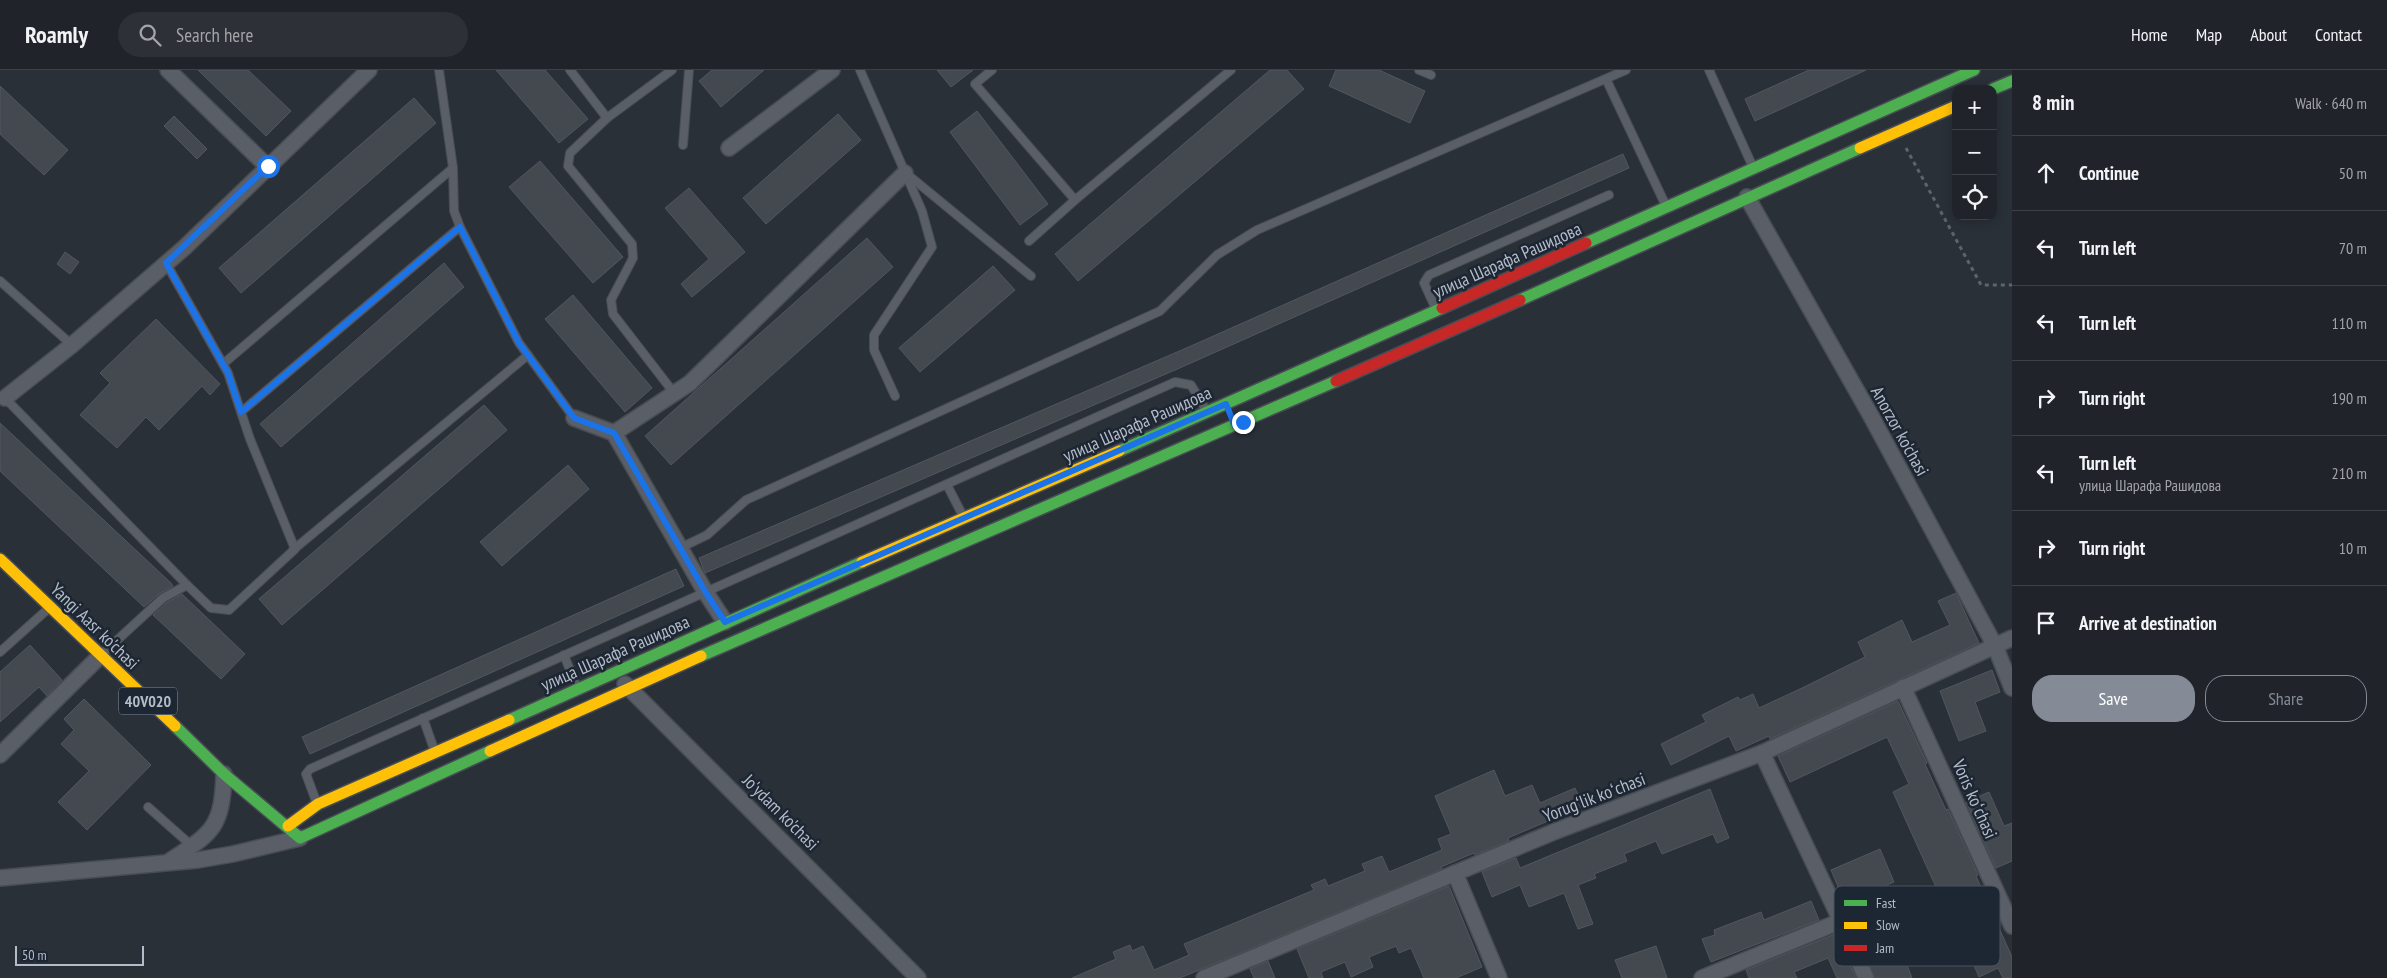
<!DOCTYPE html>
<meta charset="utf-8">
<style>
body{margin:0;font-family:"PT Sans Narrow",sans-serif;background:#2d3036;color:#f1f3f6}
.controls{position:absolute;right:15px;top:15px;display:grid;overflow:hidden;border-radius:10px;box-shadow:0 2px 12px #0003}
.controls button{width:45px;height:45px;display:grid;place-items:center;padding:0;border:0;border-bottom:1px solid #3d4147;background:#20242a;color:#f1f3f6;font:25px sans-serif}
.scale{position:absolute;left:15px;bottom:12px;width:129px;box-sizing:border-box;padding-left:5px;border:2px solid #b4bcc9;border-top:0;font-size:14px;line-height:18px;white-space:nowrap;color:#b4bcc9;-webkit-text-stroke:4px #1d2633;paint-order:stroke}
.stop{position:absolute;width:15px;height:15px;margin:-11px;border:4px solid #1a73e8;border-radius:50%;background:#fff}
.stop.end{background:#1a73e8;border-color:#fff;box-shadow:0 1px 5px #0008}
.list{margin:0;padding:0;list-style:none}
h2{display:flex;justify-content:space-between;align-items:center;height:65px;margin:0;padding:0 20px;font-size:21px}
h2 small{font-size:16px;font-weight:400;color:#a2a4a8}
.list li{display:grid;grid-template-columns:32px 1fr auto;gap:15px;align-items:center;box-sizing:border-box;height:75px;padding:0 20px;border-top:1px solid #3d4147}
.list b{display:block;font-size:19px;white-space:nowrap}
.list p{margin:0;font-size:16px;white-space:nowrap;color:#a2a4a8}
.list em{font-size:16px;font-style:normal;color:#a2a4a8}
.actions{display:flex;gap:10px;padding:15px 20px}
.actions a{flex:1;padding:11px 0;border:1px solid #848b96;border-radius:20px;text-align:center;font-size:18px;color:#848b96}
.actions .main{background:#848b96;color:#fff}
.icon{flex:none;width:28px;height:28px;fill:none;stroke:currentColor;stroke-width:2;stroke-linecap:round;stroke-linejoin:round}
.map{position:relative;flex:none;width:2012px;height:908px;overflow:hidden}
header{display:flex;align-items:center;gap:30px;box-sizing:border-box;height:70px;padding:0 25px;background:#20242a;border-bottom:1px solid #3d4147}
header strong{font-size:24px}
nav{display:flex;gap:28px;margin-inline-start:auto;font-size:18px}
.search{width:350px;height:45px;background:#2d3036;display:flex;align-items:center;gap:12px;box-sizing:border-box;padding:0 18px;border-radius:28px;color:#a2a4a8;font-size:19px}
main{display:flex}
aside{flex:1;background:#20242a}
.map>svg:first-child{display:block}
.building{fill:#444950;stroke:#52575f}
.lines{fill:none;stroke-linecap:round;stroke-linejoin:round}
.lane-casing{stroke:#484c53;stroke-width:10}
.street-casing{stroke:#484c53;stroke-width:18}
.fast-casing{stroke:#484c55;stroke-width:14}
.slow-casing{stroke:#484c55;stroke-width:14}
.jam-casing{stroke:#484c55;stroke-width:14}
.path{stroke:#5d636a;stroke-width:3;stroke-dasharray:4 4;stroke-linecap:butt}
.lane{stroke:#5a5e66;stroke-width:8}
.street{stroke:#5a5e66;stroke-width:15}
.fast{stroke:#4caf50;stroke-width:11}
.slow{stroke:#ffc107;stroke-width:11}
.jam{stroke:#c62828;stroke-width:11}
.route{stroke:#1a73e8;stroke-width:6}
.labels{text-anchor:middle;dominant-baseline:central;stroke-width:5;stroke-linejoin:round;paint-order:stroke}
.shield{fill:#1d2633;stroke:#878f9c;stroke-width:1}
.shield-label{font-size:16px;font-weight:bold;fill:#b4bcc9}
.street-label{font-size:18px;fill:#b4bcc9;stroke:#1d2633}
.key{fill:#1d2633;stroke:#4a5360;stroke-width:1}
.key-label{font-size:14px;fill:#b4bcc9}
</style>
<header>
<strong>Roamly</strong>
<div class="search"><svg class="icon" aria-label="search" viewBox="0 0 24 24"><circle cx="10" cy="10" r="6"/><path d="M15 15l6 6"/></svg>Search here</div>
<nav><a>Home</a><a>Map</a><a>About</a><a>Contact</a></nav>
</header>
<main>
<div class="map">
<svg width="2012" height="908" viewBox="0 0 2012 908">
<rect width="100%" height="100%" fill="#2a3038"/>
<!-- building -->
<g class="building">
<polygon points="198,0 248,0 291,41 266,66"/>
<polygon points="496,0 545,0 588,49 559,73"/>
<polygon points="712,0 764,0 721,37 699,11"/>
<polygon points="937,0 973,0 951,17"/>
<polygon points="1270,0 1287,0 1304,19 1078,211 1055,184"/>
<polygon points="1336,0 1379,0 1425,21 1410,53 1329,16"/>
<polygon points="1809,0 1866,0 1755,51 1745,29"/>
<polygon points="0,16 68,80 44,105 0,64"/>
<polygon points="414,28 436,53 241,223 219,198"/>
<polygon points="977,41 1048,134 1020,155 950,62"/>
<polygon points="838,44 861,70 766,154 743,128"/>
<polygon points="174,46 207,79 197,89 164,56"/>
<polygon points="1623,84 1629,98 1182,297 705,503 699,488 1191,276"/>
<polygon points="540,91 623,187 593,213 509,117"/>
<polygon points="689,118 745,182 692,227 681,214 709,189 665,138"/>
<polygon points="867,168 893,197 671,395 645,366"/>
<polygon points="65,182 79,192 70,204 57,194"/>
<polygon points="444,193 464,217 281,377 260,354"/>
<polygon points="993,196 1015,220 920,302 899,278"/>
<polygon points="573,225 652,318 625,342 545,249"/>
<polygon points="156,249 220,314 210,325 202,316 159,360 146,347 117,378 80,345 110,313 100,303"/>
<polygon points="484,335 507,360 282,555 259,529"/>
<polygon points="0,353 171,513 173,516 159,524 144,537 0,401"/>
<polygon points="568,395 589,419 502,496 480,472"/>
<polygon points="676,499 684,516 310,684 302,667"/>
<polygon points="1956,523 1979,573 1770,669 1769,666 1736,681 1729,666 1671,695 1661,674 1706,652 1702,645 1738,627 1740,630 1753,624 1759,638 1802,618 1865,587 1858,572 1902,550 1912,572 1950,555 1938,531"/>
<polygon points="182,524 245,584 221,609 153,545 166,533"/>
<polygon points="30,575 62,610 47,626 39,617 0,652 0,602"/>
<polygon points="1992,600 2000,622 1975,632 1986,661 1959,671 1940,621"/>
<polygon points="84,629 151,695 87,760 58,732 89,701 61,674 74,660 64,649"/>
<polygon points="1898,631 1927,693 1925,694 1946,740 1948,739 1978,805 1976,806 2012,887 2012,908 2003,908 1998,898 1979,907 1969,884 1983,877 1969,847 1937,862 1925,833 1940,826 1893,722 1909,714 1887,667 1790,712 1778,686"/>
<polygon points="1494,700 1505,726 1532,715 1540,733 1575,718 1583,736 1508,768 1509,771 1475,785 1474,783 1441,797 1442,799 1180,908 1072,908 1116,889 1113,882 1130,875 1132,881 1143,876 1154,900 1189,885 1184,874 1314,820 1311,815 1325,809 1328,816 1365,801 1362,794 1382,786 1389,802 1442,780 1438,769 1451,764 1435,726"/>
<polygon points="1710,719 1729,768 1717,773 1713,764 1662,784 1656,771 1624,784 1627,791 1594,804 1596,808 1578,815 1593,854 1578,859 1564,823 1529,837 1520,815 1492,827 1482,802 1516,788 1520,798"/>
<polygon points="1989,722 2004,756 2012,753 2012,791 1996,798 1966,732"/>
<polygon points="1880,779 1894,812 1845,833 1831,800"/>
<polygon points="1449,816 1482,897 1456,908 1424,908 1411,878 1399,883 1396,876 1369,887 1373,897 1351,907 1345,892 1321,902 1323,908 1309,908 1297,879"/>
<polygon points="1811,831 1819,850 1711,892 1702,869 1715,865 1714,860 1761,842 1764,850"/>
<polygon points="1835,864 1856,908 1837,908 1828,888 1794,902 1797,908 1749,908 1746,900"/>
<polygon points="1895,864 1912,908 1875,908 1863,877"/>
<polygon points="1656,876 1667,908 1622,908 1615,890"/>
<polygon points="1268,891 1275,908 1254,908 1250,899"/>
</g>
<g class="lines">
<!-- lane casing -->
<g class="lane-casing">
<g id="lane">
<polyline points="439,0 453,98 454,141 460,157 519,273 574,348"/>
<polyline points="570,0 607,48"/>
<polyline points="672,0 607,48 570,83 568,96 632,174 633,188 611,230 613,244 674,323"/>
<polyline points="860,0 922,141 932,177 874,265 874,280 895,326"/>
<polyline points="992,0 975,14 1075,130 1231,0"/>
<polyline points="1419,0 1431,5"/>
<polyline points="1709,0 1752,95"/>
<polyline points="1606,9 1666,136"/>
<polyline points="683,75 689,0"/>
<polyline points="907,104 1031,206"/>
<polyline points="1029,171 1075,130"/>
<polyline points="0,211 72,275"/>
<polyline points="1435,237 1424,213 1429,205 1609,125"/>
<polyline points="223,294 453,98"/>
<polyline points="4,327 187,515"/>
<polyline points="241,342 460,157"/>
<polyline points="947,415 963,446"/>
<polyline points="680,478 707,465 746,430 1160,241 1217,185 1257,160 1626,0"/>
<polyline points="293,480 528,285"/>
<polyline points="0,582 49,538"/>
<polyline points="102,584 163,528 187,515 211,538 229,540 295,479 250,369 228,303 166,193"/>
<polyline points="564,585 577,618"/>
<polyline points="423,648 434,679"/>
<polyline points="316,731 306,704 310,699 1175,312 1191,315 1206,340"/>
<polyline points="148,737 192,776"/>
</g>
</g>
<!-- street casing -->
<g class="street-casing">
<g id="street">
<polyline points="168,0 268,97"/>
<polyline points="729,78 832,0"/>
<polyline points="1747,127 1871,346 1995,576 2012,618"/>
<polyline points="5,328 72,275 184,178 369,0"/>
<polyline points="574,348 614,363 690,313 905,103"/>
<polyline points="614,363 706,523 725,552"/>
<polyline points="625,614 918,908"/>
<polyline points="1903,617 2012,856"/>
<polyline points="0,685 100,586"/>
<path d="M170,791C213,762 222,758 224,704"/>
<polyline points="1455,803 1499,908"/>
<polyline points="0,808 198,790 233,784 300,768"/>
<polyline points="1841,851 1866,908"/>
<polyline points="1204,908 1556,761 1762,683 2012,568"/>
<polyline points="1702,908 1841,851 1762,683"/>
</g>
</g>
<!-- fast casing -->
<g class="fast-casing">
<g id="fast">
<polyline points="1993,19 2012,11"/>
<polyline points="1586,173 1974,0"/>
<polyline points="1520,230 1860,78"/>
<polyline points="1119,381 1442,238"/>
<polyline points="701,586 1336,311"/>
<polyline points="509,650 862,492"/>
<polyline points="175,656 224,704 300,768 490,681"/>
</g>
</g>
<!-- slow casing -->
<g class="slow-casing">
<g id="slow">
<polyline points="1860,78 1956,36"/>
<polyline points="0,489 175,656"/>
<polyline points="862,492 1119,381"/>
<polyline points="490,681 701,586"/>
<polyline points="288,756 318,734 509,650"/>
</g>
</g>
<!-- jam casing -->
<g class="jam-casing">
<g id="jam">
<polyline points="1442,238 1586,173"/>
<polyline points="1336,311 1520,230"/>
</g>
</g>
<!-- path -->
<polyline class="path" points="1906,78 1981,215 2012,215"/>
<!-- lane -->
<use href="#lane" class="lane"/>
<!-- street -->
<use href="#street" class="street"/>
<!-- fast -->
<use href="#fast" class="fast"/>
<!-- slow -->
<use href="#slow" class="slow"/>
<!-- jam -->
<use href="#jam" class="jam"/>
</g>
<g class="lines">
<!-- route -->
<polyline class="route" points="268,96 166,193 228,303 241,342 460,157 519,273 574,348 614,363 706,523 725,552 1226,334 1235,356 1243,352"/>
</g>
<g class="labels">
<!-- shield labels -->
<rect class="shield" x="119" y="617.5" width="58" height="27" rx="4"/>
<g class="shield-label">
<text x="148" y="631">40V020</text>
</g>
<!-- street labels -->
<g class="street-label">
<text transform="translate(1507 190) rotate(-24)">улица Шарафа Рашидова</text>
<text transform="translate(1137 354) rotate(-24)">улица Шарафа Рашидова</text>
<text transform="translate(1900 361) rotate(61)">Anorzor ko'chasi</text>
<text transform="translate(95 556) rotate(44)">Yangi Aasr ko'chasi</text>
<text transform="translate(615 583) rotate(-24)">улица Шарафа Рашидова</text>
<text transform="translate(1594 727) rotate(-21)">Yorugʻlik koʻchasi</text>
<text transform="translate(1975 729) rotate(66)">Voris koʻchasi</text>
<text transform="translate(781 742) rotate(45)">Jo'ydam ko'chasi</text>
</g>
</g>
<!-- legend -->
<rect x="1834" y="816" width="166" height="80" rx="8" class="key"/>
<rect x="1844" y="830" width="23" height="6" fill="#4caf50"/>
<rect x="1844" y="852" width="23" height="7" fill="#ffc107"/>
<rect x="1844" y="875" width="23" height="6" fill="#c62828"/>
<g class="key-label">
<text x="1876" y="838">Fast</text>
<text x="1876" y="860">Slow</text>
<text x="1876" y="883">Jam</text>
</g>
</svg>
<div class="controls">
<button>+</button>
<button>−</button>
<button><svg class="icon" aria-label="locate" viewBox="0 0 24 24"><circle cx="12" cy="12" r="6"/><path d="M12 2v4M12 18v4M2 12h4M18 12h4"/></svg></button>
</div>
<div class="scale">50 m</div>
<div class="stop" style="left:268px;top:96px"></div>
<div class="stop end" style="left:1243px;top:352px"></div>
</div>
<aside>
<h2>8 min<small>Walk · 640 m</small></h2>
<ul class="list">
<li><svg class="icon" aria-label="ahead" viewBox="0 0 24 24"><path d="M12 20V5M6 11l6-6 6 6"/></svg><div><b>Continue</b></div><em>50 m</em></li>
<li><svg class="icon" aria-label="left" viewBox="0 0 24 24"><path d="M17 20v-9H6M10 6l-5 5 5 5"/></svg><div><b>Turn left</b></div><em>70 m</em></li>
<li><svg class="icon" aria-label="left" viewBox="0 0 24 24"><path d="M17 20v-9H6M10 6l-5 5 5 5"/></svg><div><b>Turn left</b></div><em>110 m</em></li>
<li><svg class="icon" aria-label="right" viewBox="0 0 24 24"><path d="M7 20v-9h11M14 6l5 5-5 5"/></svg><div><b>Turn right</b></div><em>190 m</em></li>
<li><svg class="icon" aria-label="left" viewBox="0 0 24 24"><path d="M17 20v-9H6M10 6l-5 5 5 5"/></svg><div><b>Turn left</b><p>улица Шарафа Рашидова</p></div><em>210 m</em></li>
<li><svg class="icon" aria-label="right" viewBox="0 0 24 24"><path d="M7 20v-9h11M14 6l5 5-5 5"/></svg><div><b>Turn right</b></div><em>10 m</em></li>
<li><svg class="icon" aria-label="arrive" viewBox="0 0 24 24"><path d="M6 21V4h12l-3 4 3 4H6"/></svg><div><b>Arrive at destination</b></div></li>
</ul>
<div class="actions"><a class="main">Save</a><a>Share</a></div>
</aside>
</main>
